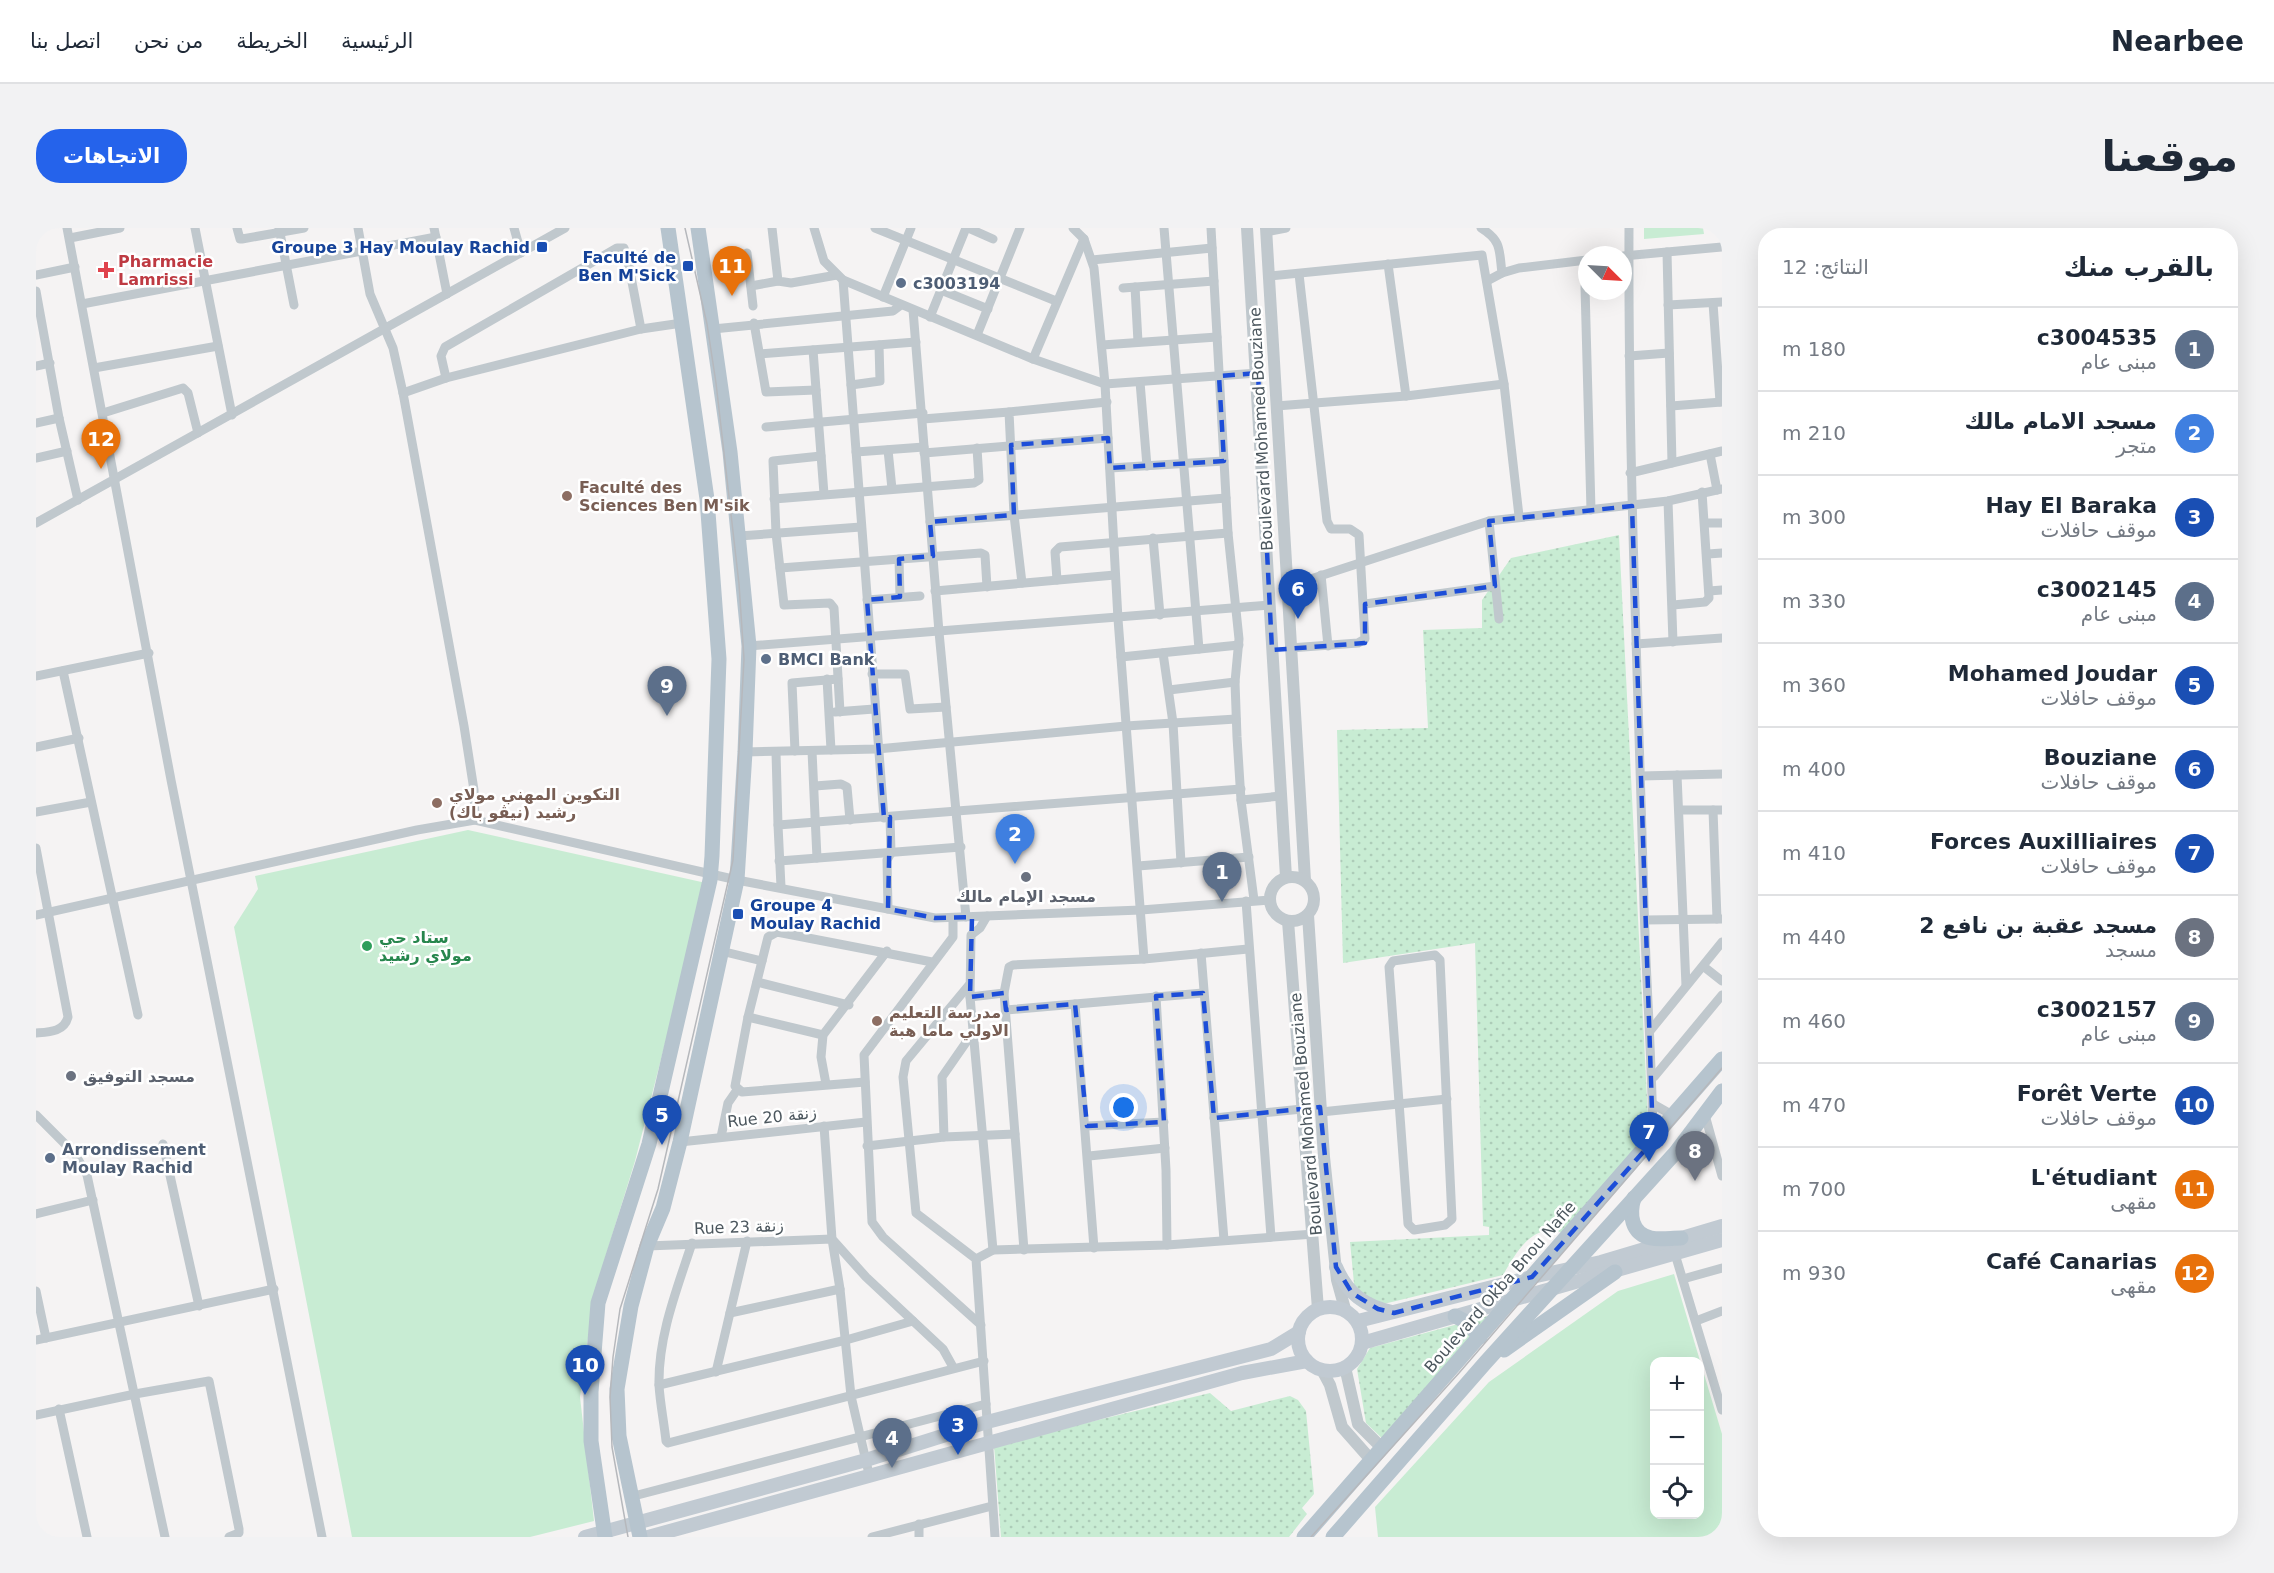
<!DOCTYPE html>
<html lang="ar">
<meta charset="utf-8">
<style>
body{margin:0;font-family:"DejaVu Sans","Noto Sans Arabic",sans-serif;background:#f2f2f3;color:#1f2937;direction:rtl}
.controls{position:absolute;right:18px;bottom:18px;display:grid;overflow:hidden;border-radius:12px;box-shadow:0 6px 24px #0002}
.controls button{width:54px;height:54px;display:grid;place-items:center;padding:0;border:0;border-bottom:2px solid #e0e1e3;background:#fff;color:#1f2937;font:30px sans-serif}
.compass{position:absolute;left:1542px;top:18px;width:54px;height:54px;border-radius:50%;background:#fff;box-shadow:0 6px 24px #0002;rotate:114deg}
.you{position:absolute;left:1088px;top:880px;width:21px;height:21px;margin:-15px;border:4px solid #fff;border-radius:50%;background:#1a73e8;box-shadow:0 0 0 9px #1a73e833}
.badge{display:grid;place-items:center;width:39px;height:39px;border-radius:50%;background:#2563eb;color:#fff;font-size:20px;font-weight:700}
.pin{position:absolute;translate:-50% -50px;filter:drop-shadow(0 2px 3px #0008)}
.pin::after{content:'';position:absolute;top:32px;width:21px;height:18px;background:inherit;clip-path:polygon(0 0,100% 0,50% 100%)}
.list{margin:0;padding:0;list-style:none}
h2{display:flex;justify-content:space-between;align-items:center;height:78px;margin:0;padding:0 24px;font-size:26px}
h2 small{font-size:20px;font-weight:400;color:#747a83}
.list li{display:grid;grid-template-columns:39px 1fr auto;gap:18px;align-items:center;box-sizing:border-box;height:84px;padding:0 24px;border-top:2px solid #e0e1e3}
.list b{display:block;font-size:22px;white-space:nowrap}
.list p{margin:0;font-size:20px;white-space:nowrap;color:#747a83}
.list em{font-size:20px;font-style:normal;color:#747a83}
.icon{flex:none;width:33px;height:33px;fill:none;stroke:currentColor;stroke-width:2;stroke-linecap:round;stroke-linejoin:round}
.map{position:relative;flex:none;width:1686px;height:1309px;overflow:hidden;direction:ltr;border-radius:24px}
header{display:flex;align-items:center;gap:36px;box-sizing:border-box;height:84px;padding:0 30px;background:#fff;border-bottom:2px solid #e0e1e3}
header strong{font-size:28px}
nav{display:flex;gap:33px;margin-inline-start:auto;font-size:21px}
.intro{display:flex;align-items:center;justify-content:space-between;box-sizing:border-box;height:144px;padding:0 36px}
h1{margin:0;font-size:42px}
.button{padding:15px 27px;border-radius:24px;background:#2563eb;color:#fff;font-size:21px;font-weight:700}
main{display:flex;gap:36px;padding:0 36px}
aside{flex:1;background:#fff;border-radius:24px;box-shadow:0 6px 24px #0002}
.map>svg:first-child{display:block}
.grass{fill:url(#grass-dots)}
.park{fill:#c8ecd3;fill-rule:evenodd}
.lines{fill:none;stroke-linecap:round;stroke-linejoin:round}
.minor{stroke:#c0c8cd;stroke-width:9}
.tertiary{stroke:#c0c8cd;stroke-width:12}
.secondary{stroke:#c1cad2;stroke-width:14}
.primary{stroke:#b6c4ce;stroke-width:15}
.tram{stroke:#b6b8bc;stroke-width:1.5}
.marked{fill:none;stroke:#1d4ed8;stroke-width:4.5;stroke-dasharray:12 8;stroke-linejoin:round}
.transit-dot{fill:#1a4fb4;stroke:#fff;stroke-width:2}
.health-dot{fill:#e0444e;stroke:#fff;stroke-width:2}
.service-dot{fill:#5c6f8a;stroke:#fff;stroke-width:2}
.education-dot{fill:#8d6e63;stroke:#fff;stroke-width:2}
.worship-dot{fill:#6b7280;stroke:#fff;stroke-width:2}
.leisure-dot{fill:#2e9e5b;stroke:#fff;stroke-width:2}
.labels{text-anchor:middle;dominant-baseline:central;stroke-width:5;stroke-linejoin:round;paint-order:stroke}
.transit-label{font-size:16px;font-weight:bold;fill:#164399;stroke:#fff;text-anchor:end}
.health-label{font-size:16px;font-weight:bold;fill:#be3a42;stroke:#fff;text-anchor:start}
.service-label{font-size:16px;font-weight:bold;fill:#4e5e75;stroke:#fff;text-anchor:start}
.street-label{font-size:16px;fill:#4c575e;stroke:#fff}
.education-label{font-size:16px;font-weight:bold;fill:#785e54;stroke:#fff;text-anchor:start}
.worship-label{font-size:16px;font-weight:bold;fill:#5b616d;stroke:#fff}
.leisure-label{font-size:16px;font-weight:bold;fill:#27864d;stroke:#fff;text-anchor:start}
</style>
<header>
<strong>Nearbee</strong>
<nav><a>الرئيسية</a><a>الخريطة</a><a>من نحن</a><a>اتصل بنا</a></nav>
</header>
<div class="intro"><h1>موقعنا</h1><a class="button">الاتجاهات</a></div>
<main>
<aside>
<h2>بالقرب منك<small>النتائج: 12</small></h2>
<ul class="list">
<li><span class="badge" style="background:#5c6f8a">1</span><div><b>c3004535</b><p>مبنى عام</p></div><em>180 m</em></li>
<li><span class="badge" style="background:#3f7fe0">2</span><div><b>مسجد الامام مالك</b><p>متجر</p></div><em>210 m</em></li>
<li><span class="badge" style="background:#1a4fb4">3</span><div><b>Hay El Baraka</b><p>موقف حافلات</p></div><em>300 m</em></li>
<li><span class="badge" style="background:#5c6f8a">4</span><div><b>c3002145</b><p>مبنى عام</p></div><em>330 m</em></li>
<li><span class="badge" style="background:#1a4fb4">5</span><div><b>Mohamed Joudar</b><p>موقف حافلات</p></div><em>360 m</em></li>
<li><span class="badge" style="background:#1a4fb4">6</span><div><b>Bouziane</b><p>موقف حافلات</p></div><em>400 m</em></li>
<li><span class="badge" style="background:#1a4fb4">7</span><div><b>Forces Auxilliaires</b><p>موقف حافلات</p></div><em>410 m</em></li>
<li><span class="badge" style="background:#6b7280">8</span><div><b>مسجد عقبة بن نافع 2</b><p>مسجد</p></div><em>440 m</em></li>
<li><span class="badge" style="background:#5c6f8a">9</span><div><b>c3002157</b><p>مبنى عام</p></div><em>460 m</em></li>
<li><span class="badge" style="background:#1a4fb4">10</span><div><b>Forêt Verte</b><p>موقف حافلات</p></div><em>470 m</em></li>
<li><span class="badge" style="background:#e8710a">11</span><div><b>L'étudiant</b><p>مقهى</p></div><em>700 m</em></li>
<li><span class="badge" style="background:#e8710a">12</span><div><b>Café Canarias</b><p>مقهى</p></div><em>930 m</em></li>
</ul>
</aside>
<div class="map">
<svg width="1686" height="1309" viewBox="0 0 1686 1309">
<defs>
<pattern id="grass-dots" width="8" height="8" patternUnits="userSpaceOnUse" patternTransform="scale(1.5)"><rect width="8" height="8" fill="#c8ecd3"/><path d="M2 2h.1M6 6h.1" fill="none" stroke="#adccb8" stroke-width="1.8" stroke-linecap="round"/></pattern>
</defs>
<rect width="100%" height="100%" fill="#f5f3f3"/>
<!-- grass -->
<g class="grass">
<path d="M1583,307L1612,891L1620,906L1529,1006C1498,992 1481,1023 1467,1047L1327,1081L1320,1076L1314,1014L1453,1007V999L1447,998L1439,715L1307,735L1301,502L1392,500L1387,402L1446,400V372L1475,330Z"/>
<polygon points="1459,1086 1349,1213 1330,1195 1321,1141 1334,1120"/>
<polygon points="1174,1165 1195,1183 1254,1168 1262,1172 1270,1183 1278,1266 1266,1280 1271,1286 1253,1309 965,1309 958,1217"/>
</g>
<!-- park -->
<g class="park">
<polygon points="1608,0 1667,0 1668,6 1608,11"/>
<polygon points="432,602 670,655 599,933 558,1066 544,1169 558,1293 494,1309 316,1309 198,699 222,661 219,648"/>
<path d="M1638,1046L1686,1206V1309H1342L1339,1279L1453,1154L1582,1063ZM1618,1134H1664V1286H1618Z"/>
</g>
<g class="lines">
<!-- minor -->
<g class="minor">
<polyline points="31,0 135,552 286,1309"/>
<polyline points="159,0 196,187"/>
<polyline points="201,0 204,11 206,11 268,0"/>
<polyline points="243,0 258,77"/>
<polyline points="322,0 334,66 357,120 367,165 428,498 438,562 439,592"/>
<polyline points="398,0 411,66"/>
<polyline points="478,0 485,25"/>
<polyline points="736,0 742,53 755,55 801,47"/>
<polyline points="778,0 788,33 807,52 997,131 1069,156 1222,145"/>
<polyline points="839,0 1020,73"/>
<polyline points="932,0 957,11"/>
<polyline points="1037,0 1048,11 1058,40 1069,156 1082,391 1108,731"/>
<polyline points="1128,0 1163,421"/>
<polyline points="1175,0 1192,305 1203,411 1199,454 1201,509 1205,572 1218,672"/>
<path d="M1445,0C1466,13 1463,22 1466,45L1451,53"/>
<path d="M1593,0C1592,226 1602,451 1608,676C1610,754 1616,831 1617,909"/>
<polyline points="1230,4 1250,0"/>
<polyline points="34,10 84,0"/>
<polyline points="1631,24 1636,235"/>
<polyline points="711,25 717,78"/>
<polyline points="1587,28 1686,19"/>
<polyline points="1056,32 1176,20"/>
<polyline points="1352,36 1370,168"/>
<polyline points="1466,45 1483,40 1551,32"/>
<polyline points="0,47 39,39"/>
<polyline points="1233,48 1446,27 1468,156 1483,288"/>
<polyline points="807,52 848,590"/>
<polyline points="1551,54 1549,59 1555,282"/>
<polyline points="715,58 742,53"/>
<polyline points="1099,59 1102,114"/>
<polyline points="1087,60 1178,53"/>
<polyline points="905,62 952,81"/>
<polyline points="0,63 23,190 42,272"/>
<polyline points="847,69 875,0"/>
<polyline points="1677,75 1684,174"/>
<polyline points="46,76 400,9"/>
<polyline points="1632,77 1686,74"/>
<polyline points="877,82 903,404 930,689"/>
<polyline points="894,89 930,0"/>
<polyline points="718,95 730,164 780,162"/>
<polyline points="677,101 857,83 865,77"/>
<polyline points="941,107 984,0"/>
<polyline points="1066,117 1181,109"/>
<polyline points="777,122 788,266"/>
<polyline points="724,126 880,114"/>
<polyline points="1593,128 1633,125"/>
<polyline points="997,131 1048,11"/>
<polyline points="0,138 14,135"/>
<polyline points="58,140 182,118"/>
<polyline points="410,150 405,128 409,119 581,20 588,20 591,28 605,101"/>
<polyline points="1104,154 1111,238"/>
<polyline points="815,157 844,153 843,117"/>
<polyline points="367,165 410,150 605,101 646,95"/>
<polyline points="1240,178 1370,168 1468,156"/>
<polyline points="1635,178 1686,174"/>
<polyline points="67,185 147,160 152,165 162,205"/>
<polyline points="887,191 973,184"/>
<polyline points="0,195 23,190"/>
<polyline points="730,199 887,185"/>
<polyline points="852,222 856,261"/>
<polyline points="820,224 888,219"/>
<polyline points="888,225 1072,210"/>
<polyline points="1674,226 1681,262"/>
<polyline points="785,228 737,233 740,305 748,377 794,375 798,380 804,484"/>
<polyline points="0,230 31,223"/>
<polyline points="1074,240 1188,233"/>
<polyline points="1594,245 1686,223"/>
<polyline points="738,271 938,255 943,252 941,220"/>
<polyline points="1632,273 1637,414"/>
<polyline points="1453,293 1463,391"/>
<polyline points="894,294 1190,270"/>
<polyline points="0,295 529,0"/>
<polyline points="1669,295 1686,295"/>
<polyline points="703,308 825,299"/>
<polyline points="1117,310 1124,387"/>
<polyline points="1672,326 1686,325"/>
<polyline points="863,331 864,369"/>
<polyline points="744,340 945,325 949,327 951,359"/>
<polyline points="1285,347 1292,418"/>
<polyline points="1021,352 1019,324 1024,319 1192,305"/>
<polyline points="986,355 978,287 973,184 1071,174"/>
<polyline points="1250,359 1453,293 1632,273 1686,261"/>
<polyline points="899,363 1079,347"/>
<polyline points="1673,363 1686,362"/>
<polyline points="831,372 884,368"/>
<polyline points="1329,376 1459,358"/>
<polyline points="1637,377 1669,374 1673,370 1666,264"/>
<polyline points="1600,416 1686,410"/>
<polyline points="713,418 1234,377"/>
<polyline points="1254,420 1322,415 1329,411 1323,307 1314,301 1295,301 1291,293 1263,46"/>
<polyline points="1127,425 1137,495 1145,635"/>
<polyline points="1085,429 1203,417"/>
<polyline points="27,443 102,787"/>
<polyline points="836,446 869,446 874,481 910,479"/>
<polyline points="0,448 113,425"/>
<polyline points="791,451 795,522"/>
<polyline points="1133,462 1199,454"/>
<polyline points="799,484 838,481"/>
<polyline points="0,519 43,510"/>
<polyline points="759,523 756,455 802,451"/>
<polyline points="776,523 781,630"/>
<polyline points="709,524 841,521 1090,498 1200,491"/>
<polyline points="740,524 742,597"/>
<polyline points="1641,547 1650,758"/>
<polyline points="1605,548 1686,546"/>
<polyline points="779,558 805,556 811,559 814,592"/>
<polyline points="1205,572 1245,568"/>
<polyline points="1643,582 1686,582"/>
<polyline points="1677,582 1681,691"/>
<polyline points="0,584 55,574"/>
<path d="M0,620L32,789C28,804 13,804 0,805"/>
<polyline points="743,633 925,619"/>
<polyline points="1102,638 1213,629"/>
<polyline points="745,659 742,597 1205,561"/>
<polyline points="1210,673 1235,1009"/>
<polyline points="852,681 851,632 855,625 854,589"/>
<polyline points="0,687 381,602 439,592 701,652 899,690 1105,682 1234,672"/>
<polyline points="951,688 944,700 935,707 934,769 957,1022"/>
<polyline points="917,691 917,709 828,827 836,994 847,1009 945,1097"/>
<polyline points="1609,692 1686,691"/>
<polyline points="685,723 726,733"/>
<polyline points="1165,725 1188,1012"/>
<polygon points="1399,727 1404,732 1416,991 1409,997 1378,1002 1372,996 1353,739 1357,733"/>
<polyline points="1667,738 1686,753"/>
<polyline points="721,754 813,777"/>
<polyline points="933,757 870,833 867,849 880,985 940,1031 959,1309"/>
<polyline points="1120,768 1130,942 1131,1017"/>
<polyline points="934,769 968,765"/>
<polyline points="1039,776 1058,1020"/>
<polyline points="970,782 1167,765"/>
<polyline points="712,789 787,807"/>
<polyline points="1614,803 1686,714"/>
<polyline points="1618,849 1686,767"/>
<polyline points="829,854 706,864 699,858 712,789 732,709 741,704 896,734"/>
<polyline points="790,856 785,829 787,807 851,723"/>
<polyline points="1617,876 1638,888"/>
<polyline points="1285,884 1411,871"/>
<polyline points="0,887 39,926 51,947 129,1309"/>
<polyline points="1669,887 1686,948"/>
<polyline points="1178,890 1266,881"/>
<polyline points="788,898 796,1011 830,1049 907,1121 917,1139"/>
<polyline points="1051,898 1128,894"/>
<polyline points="685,909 692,875 701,862"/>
<polyline points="908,909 906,849 938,803"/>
<polyline points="644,914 830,894"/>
<polyline points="127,916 163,1078"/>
<polyline points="831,918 908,909 979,906"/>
<polyline points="1053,928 1129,920"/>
<polyline points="0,986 57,972"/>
<path d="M656,1015C641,1061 622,1108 623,1157C624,1175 628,1194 630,1213L632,1215L948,1133"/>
<polyline points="611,1018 796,1011 804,1061 815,1168 833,1246"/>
<polyline points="988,1022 968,765 973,739 977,737 1108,731 1212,721"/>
<polyline points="1639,1026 1686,1182"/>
<polyline points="940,1031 957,1022 1131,1017 1278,1006"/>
<polyline points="1647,1051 1686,1040"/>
<polyline points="0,1063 10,1110"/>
<polyline points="694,1085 804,1061"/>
<polyline points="1660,1093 1686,1083"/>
<polyline points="0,1112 238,1061"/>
<polyline points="680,1144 711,1013"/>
<polyline points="623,1157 810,1112 877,1093"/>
<polyline points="23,1181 51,1309"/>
<polyline points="0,1187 99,1166 173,1153 203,1301 203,1305 193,1309"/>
<polyline points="594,1269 950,1176"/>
<polyline points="883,1296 883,1309"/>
<polyline points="836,1309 956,1278"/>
</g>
<!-- tertiary -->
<g class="tertiary">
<polyline points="1211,0 1250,649"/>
<polyline points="1230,0 1269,652"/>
<circle cx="1256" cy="671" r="22"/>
<polyline points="1272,687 1288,929 1301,1052 1309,1081"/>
<polyline points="1252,693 1282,1081"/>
<polyline points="1309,1139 1322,1196 1347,1221"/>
<polyline points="1286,1142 1294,1157 1306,1199 1336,1233"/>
</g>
<!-- secondary -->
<g class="secondary">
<path d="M1300,1039C1311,1065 1328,1078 1356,1084"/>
<circle cx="1294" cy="1111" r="32"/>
<polyline points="1322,1093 1496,1049 1565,1034 1686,998"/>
<polyline points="1326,1115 1686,1012"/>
<polyline points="549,1309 830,1232 951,1194 1235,1121 1263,1104"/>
<polyline points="612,1309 1206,1145 1271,1133"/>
</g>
<!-- primary -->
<g class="primary">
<path d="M1598,970C1593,986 1595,1006 1615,1010C1624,1012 1635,1010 1645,1010"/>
<polyline points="1419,1088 1432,1095 1444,1109"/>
<polyline points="1468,1122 1579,1044"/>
<polyline points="569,1309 555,1213 555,1164 562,1075 613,916 674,652 676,628 683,431 671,271 632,0"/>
<polyline points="604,1309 583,1208 581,1161 595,1078 611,1018 627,980 644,914 701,652 709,524 713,418 694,224 662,0"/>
<polyline points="1268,1309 1686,831"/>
<polyline points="1297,1309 1449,1135 1640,924 1686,863"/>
</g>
<!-- tram -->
<g class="tram">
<polyline points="592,1309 576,1219 574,1169 577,1129 584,1081 622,961 697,632 708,431 703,356 680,155 671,96 649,0"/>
<polyline points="1275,1309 1423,1145 1686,840"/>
</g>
</g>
<!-- marked area -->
<path class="marked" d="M1222,145L1236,422L1329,415V376L1459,358L1453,293L1596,278L1617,913L1496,1049L1358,1085L1342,1081L1316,1065L1300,1039L1284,879L1178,890L1167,765L1120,768L1128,894L1051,898L1039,776L970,782L968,765L934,769L936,689L899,690L852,681L854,589L848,590L831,372L864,369L863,331L897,328L894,294L978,287L975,217L1072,210L1074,240L1188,233L1183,148Z"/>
<!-- markers -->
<g class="transit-dot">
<rect x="500" y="13" width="12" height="12" rx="3"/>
<rect x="646" y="32" width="12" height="12" rx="3"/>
<rect x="696" y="680" width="12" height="12" rx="3"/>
</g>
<path class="health-dot" d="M67 33h6v6h6v6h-6v6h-6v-6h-6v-6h6z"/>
<g class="service-dot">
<circle cx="865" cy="55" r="6"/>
<circle cx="730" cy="431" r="6"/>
<circle cx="14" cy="930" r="6"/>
</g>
<g class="education-dot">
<circle cx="531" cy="268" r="6"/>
<circle cx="401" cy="575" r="6"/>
<circle cx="841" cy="793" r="6"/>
</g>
<g class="worship-dot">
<circle cx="990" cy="649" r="6"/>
<circle cx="35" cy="848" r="6"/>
</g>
<circle class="leisure-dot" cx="331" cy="718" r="6"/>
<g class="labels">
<!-- transit labels -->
<g class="transit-label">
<text x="494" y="19">Groupe 3 Hay Moulay Rachid</text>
<text x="640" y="29">Faculté de<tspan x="640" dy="18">Ben M'Sick</tspan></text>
<text x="714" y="677" text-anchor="start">Groupe 4<tspan x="714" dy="18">Moulay Rachid</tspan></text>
</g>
<!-- health labels -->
<g class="health-label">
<text x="82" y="33">Pharmacie<tspan x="82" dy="18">Lamrissi</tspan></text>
</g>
<!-- service labels -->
<g class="service-label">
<text x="877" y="55">c3003194</text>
<text x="742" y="431">BMCI Bank</text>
<text x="26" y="921">Arrondissement<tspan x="26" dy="18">Moulay Rachid</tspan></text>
</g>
<!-- street labels -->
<g class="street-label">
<text transform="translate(1225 201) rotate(-93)">Boulevard Mohamed Bouziane</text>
<text transform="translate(1270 886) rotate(-95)">Boulevard Mohamed Bouziane</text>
<text transform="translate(736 889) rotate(-6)">Rue 20 زنقة</text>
<text transform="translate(703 999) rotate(-2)">Rue 23 زنقة</text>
<text transform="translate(1464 1059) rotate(-49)">Boulevard Okba Bnou Nafie</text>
</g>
<!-- education labels -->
<g class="education-label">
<text x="543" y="259">Faculté des<tspan x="543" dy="18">Sciences Ben M'sik</tspan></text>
<text x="413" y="566">التكوين المهني مولاي<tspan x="413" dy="18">رشيد (نيڤو باك)</tspan></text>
<text x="853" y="784">مدرسة التعليم<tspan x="853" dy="18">الاولي ماما هبة</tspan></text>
</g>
<!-- worship labels -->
<g class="worship-label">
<text x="990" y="668">مسجد الإمام مالك</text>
<text x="47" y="848" text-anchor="start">مسجد التوفيق</text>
</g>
<!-- leisure labels -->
<g class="leisure-label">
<text x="343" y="709">ستاد حي<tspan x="343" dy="18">مولاي رشيد</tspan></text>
</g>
</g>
</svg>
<div class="controls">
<button>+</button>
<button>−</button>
<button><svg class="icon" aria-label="locate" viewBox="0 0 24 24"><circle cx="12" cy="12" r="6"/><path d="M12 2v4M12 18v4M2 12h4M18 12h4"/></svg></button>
</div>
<svg class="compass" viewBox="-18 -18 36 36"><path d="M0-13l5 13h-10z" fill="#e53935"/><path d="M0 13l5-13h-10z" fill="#747a83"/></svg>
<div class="you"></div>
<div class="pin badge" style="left:1186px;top:674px;background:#5c6f8a">1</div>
<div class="pin badge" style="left:979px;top:636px;background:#3f7fe0">2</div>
<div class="pin badge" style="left:922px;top:1227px;background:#1a4fb4">3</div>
<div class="pin badge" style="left:856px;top:1240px;background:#5c6f8a">4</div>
<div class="pin badge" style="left:626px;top:917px;background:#1a4fb4">5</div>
<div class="pin badge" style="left:1262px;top:391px;background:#1a4fb4">6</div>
<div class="pin badge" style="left:1613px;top:934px;background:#1a4fb4">7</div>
<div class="pin badge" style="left:1659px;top:953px;background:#6b7280">8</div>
<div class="pin badge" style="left:631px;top:488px;background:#5c6f8a">9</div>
<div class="pin badge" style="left:549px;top:1167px;background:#1a4fb4">10</div>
<div class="pin badge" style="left:696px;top:68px;background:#e8710a">11</div>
<div class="pin badge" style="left:65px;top:241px;background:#e8710a">12</div>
</div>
</main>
